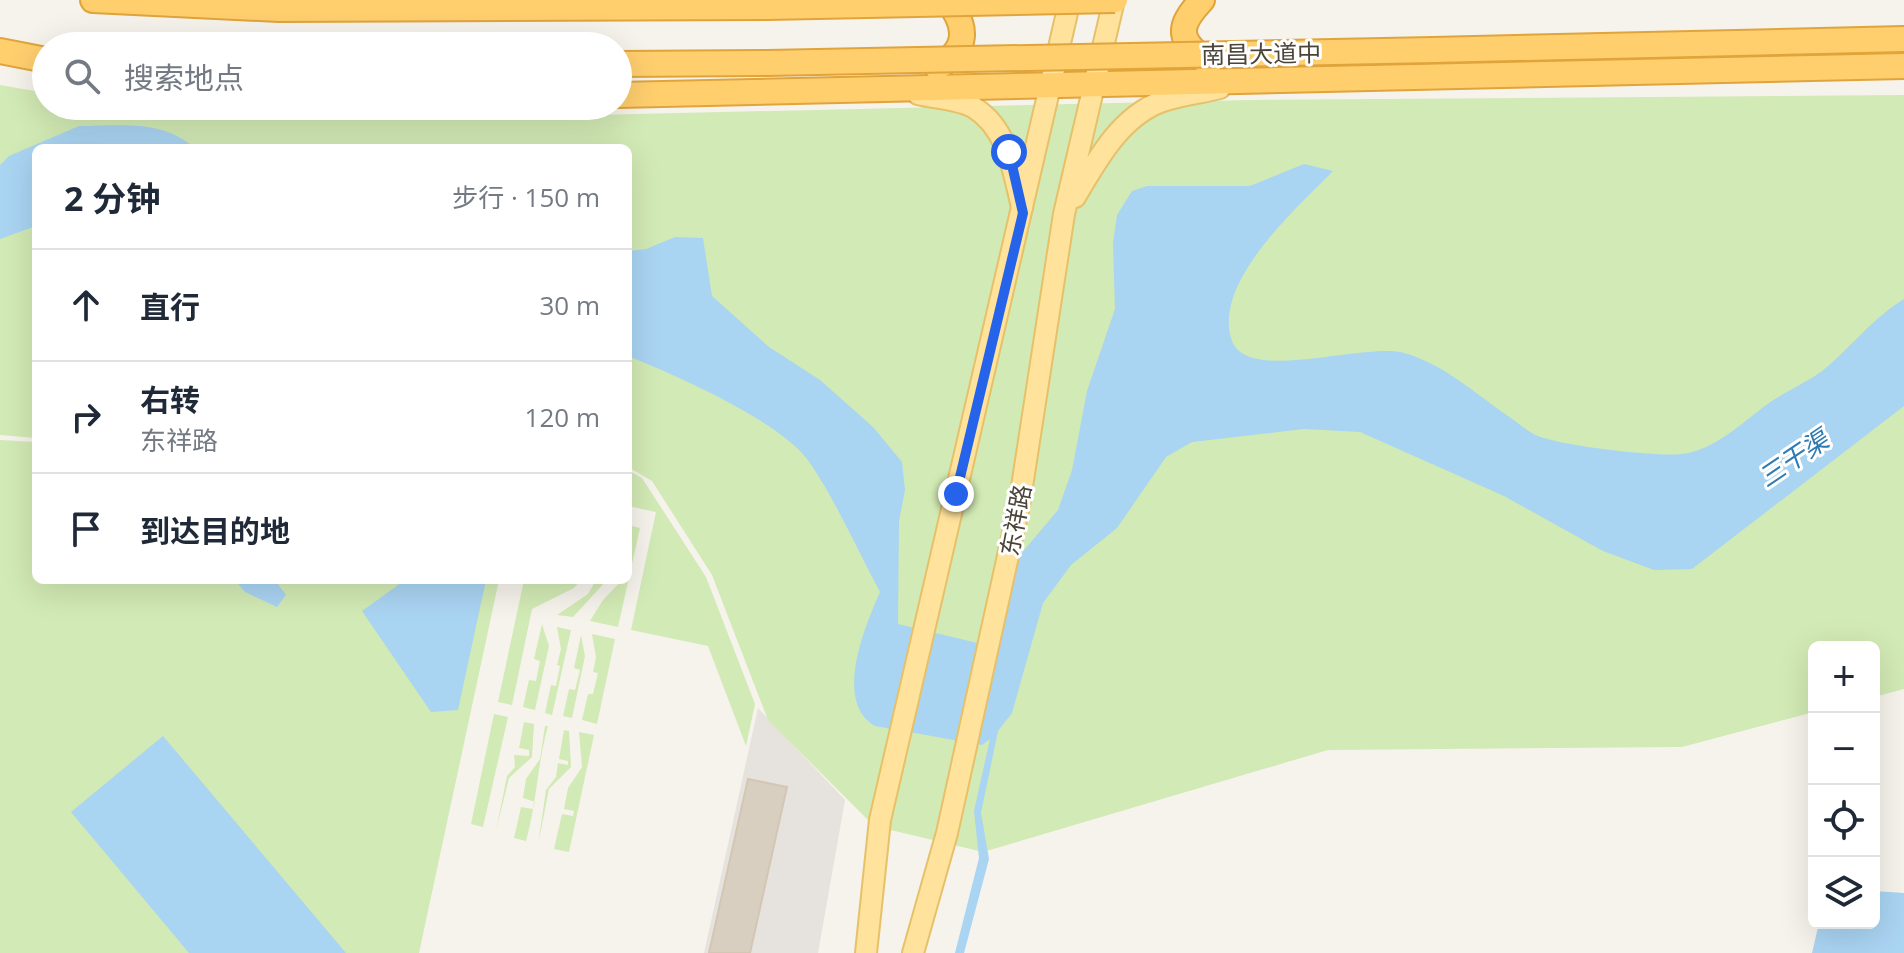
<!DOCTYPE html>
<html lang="zh">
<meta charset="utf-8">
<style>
body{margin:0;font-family:"Open Sans","Noto Sans SC",sans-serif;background:#f6f6f7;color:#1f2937}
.controls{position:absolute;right:24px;bottom:24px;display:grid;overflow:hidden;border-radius:12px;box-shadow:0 8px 32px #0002}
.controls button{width:72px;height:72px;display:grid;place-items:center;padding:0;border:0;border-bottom:2px solid #e0e1e3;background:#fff;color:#1f2937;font:40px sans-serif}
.stop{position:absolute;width:24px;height:24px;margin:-18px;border:6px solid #2563eb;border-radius:50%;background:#fff}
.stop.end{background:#2563eb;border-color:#fff;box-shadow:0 2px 8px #0008}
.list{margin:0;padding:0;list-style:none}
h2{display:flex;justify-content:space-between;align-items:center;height:104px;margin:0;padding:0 32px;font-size:34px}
h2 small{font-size:26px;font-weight:400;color:#747a83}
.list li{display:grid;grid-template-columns:52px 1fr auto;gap:24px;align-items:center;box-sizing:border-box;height:112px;padding:0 32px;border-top:2px solid #e0e1e3}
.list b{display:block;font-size:30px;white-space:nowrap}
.list p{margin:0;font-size:26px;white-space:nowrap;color:#747a83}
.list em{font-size:26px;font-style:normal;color:#747a83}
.icon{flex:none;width:44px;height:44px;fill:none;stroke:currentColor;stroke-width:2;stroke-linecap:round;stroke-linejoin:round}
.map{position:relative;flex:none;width:1904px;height:953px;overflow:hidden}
.search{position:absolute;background:#fff;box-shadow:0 8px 32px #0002;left:32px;top:32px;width:600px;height:88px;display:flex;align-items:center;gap:20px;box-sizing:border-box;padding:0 28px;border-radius:44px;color:#747a83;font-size:30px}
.panel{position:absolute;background:#fff;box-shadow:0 8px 32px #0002;left:32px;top:144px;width:600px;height:440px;border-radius:12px}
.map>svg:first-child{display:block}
.industrial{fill:#e6e2dd}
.green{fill:#d2eab5}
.water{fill:#a9d4f2}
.building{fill:#d8cfc1;stroke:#d3c7b4;stroke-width:2}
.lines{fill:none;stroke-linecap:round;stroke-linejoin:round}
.major-casing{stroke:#e6c16a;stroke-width:24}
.highway-casing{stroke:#e0a43c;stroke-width:28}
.major{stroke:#ffe39c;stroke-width:20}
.highway{stroke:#ffcf6e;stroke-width:24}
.highway-bridge-casing{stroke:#e0a43c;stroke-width:28;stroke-linecap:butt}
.highway-bridge{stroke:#ffcf6e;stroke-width:24}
.route{stroke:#2563eb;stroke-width:10}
.labels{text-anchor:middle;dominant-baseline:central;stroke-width:6;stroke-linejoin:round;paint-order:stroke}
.street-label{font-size:24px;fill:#4b4439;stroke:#fff}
.water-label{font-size:26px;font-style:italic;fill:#2e7ab2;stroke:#fff}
</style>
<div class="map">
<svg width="1904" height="953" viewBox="0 0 1904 953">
<rect width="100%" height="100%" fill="#f6f3ec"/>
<!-- industrial -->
<polygon class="industrial" points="758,708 845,800 818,953 704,953"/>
<!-- green -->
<g class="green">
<polygon points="0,85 46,93 46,106 418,119 1249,100 1904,95 1904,689 1874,697 1874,647 1814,647 1814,712 1682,747 1328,750 983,852 874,826 768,720 712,575 652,481 628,467 628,148 36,148 36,438 0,435"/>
<polygon points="0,440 36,442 36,580 499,580 419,953 0,953"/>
<polygon points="628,470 642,478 706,577 755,704 746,746 708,646 631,630 656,512 628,506"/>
<polygon points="628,525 640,528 618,627 590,621 603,600 622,580 628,580"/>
<polygon points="524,580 581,580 574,588 532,609 512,705 498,702"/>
<polygon points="596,580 607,580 573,617 557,615 588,594"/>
<polygon points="542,624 549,646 535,710 523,707 529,680 536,681 540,661 534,659"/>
<polygon points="557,627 571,630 552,715 545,713 551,685 556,686 560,666 557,665 561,649"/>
<polygon points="592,634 615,639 597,724 582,720 588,694 593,694 598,673 593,672 596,657"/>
<polygon points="581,635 585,656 572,718 563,716 569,689 575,690 580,670 574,668"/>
<polygon points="494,714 508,717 483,827 471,824"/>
<polygon points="524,722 534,724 532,757 509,778 496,831 507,776 515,767 514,755 529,756 529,750 519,748"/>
<path d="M545,726H548C537,765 537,802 526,841L514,838L521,807L533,809L535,802L523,798L526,779L540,759Z"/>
<polygon points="564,730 569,731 571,767 549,789 538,845 546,790 556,777 558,763 568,765 568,761 559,759"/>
<polygon points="579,732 594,735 569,852 554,849 562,814 573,816 574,811 564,809 568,788 582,767"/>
</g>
<!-- water -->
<g class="water">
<path d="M79,126C122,126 161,119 195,148H36V226L0,239V165L9,156Z"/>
<path d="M1304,164L1333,171C1297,208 1211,283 1232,341C1248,384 1365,342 1404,353C1442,363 1476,394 1508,416C1517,422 1528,432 1538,436C1563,446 1655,457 1682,454C1718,450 1747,417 1775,399C1792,388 1812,380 1827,367C1854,344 1873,318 1904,299V406L1692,569L1654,570L1603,551L1504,496L1360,432L1304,429L1192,442L1166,457L1117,528L1071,565L1043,603L1012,713L998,731L981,813L989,859L964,953H955L979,858L974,811L990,739L982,745L875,726C833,702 865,626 880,592C857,549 837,503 810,463C783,422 675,375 628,356V251L646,249L675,237L703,238L712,296L769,347L820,380L873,427L902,462L905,490L899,521L898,624L994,647L1020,555L1058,510L1072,470L1087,391L1115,309L1113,243L1117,215L1132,191L1147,186H1250Z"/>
<polygon points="235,580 275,580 286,595 277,607 245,592"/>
<polygon points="405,580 486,580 458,710 431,712 362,611"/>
<polygon points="163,736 346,953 189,953 71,812"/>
<polygon points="1874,891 1904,893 1904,953 1812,953 1819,923 1874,923"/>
</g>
<!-- building -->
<polygon class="building" points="748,779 787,787 750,953 709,953"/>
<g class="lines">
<!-- major casing -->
<g class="major-casing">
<g id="major">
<path d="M918,94C934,98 958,99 973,107C1008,128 1013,171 1022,207"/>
<path d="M1075,197C1096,162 1119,118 1160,102C1179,95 1201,93 1220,88"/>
<polyline points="866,953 880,820 1070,0"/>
<polyline points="913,953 947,833 1019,506 1064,214 1114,0"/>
</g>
</g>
<!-- highway casing -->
<g class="highway-casing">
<g id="highway">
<polyline points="93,0 279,9 767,7"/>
<path d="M1202,0C1175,29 1179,40 1209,64"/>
<polyline points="1433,50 1904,39"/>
<polyline points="0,51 46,60"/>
<polyline points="618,64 767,63"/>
<path d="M937,67C969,50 968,26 947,0"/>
<polyline points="618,95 1904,66"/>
</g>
</g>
<!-- major -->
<use href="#major" class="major"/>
<!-- highway -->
<use href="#highway" class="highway"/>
<!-- highway-bridge casing -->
<g class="highway-bridge-casing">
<g id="highway-bridge">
<polyline points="767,7 1115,0"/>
<polyline points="767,63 1433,50"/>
</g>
</g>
<!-- highway-bridge -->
<use href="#highway-bridge" class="highway-bridge"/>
</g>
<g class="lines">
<!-- route -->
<polyline class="route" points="956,494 1023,213 1009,152"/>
</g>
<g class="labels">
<!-- street labels -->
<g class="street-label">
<text transform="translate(1261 53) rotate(-1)">南昌大道中</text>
<text transform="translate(1015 520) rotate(-79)">东祥路</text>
</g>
<!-- water labels -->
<g class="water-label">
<text transform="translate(1793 458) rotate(-34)">三干渠</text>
</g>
</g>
</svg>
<div class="controls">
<button>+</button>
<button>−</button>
<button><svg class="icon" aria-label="locate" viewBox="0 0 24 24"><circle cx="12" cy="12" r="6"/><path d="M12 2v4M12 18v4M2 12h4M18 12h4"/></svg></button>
<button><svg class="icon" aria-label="layers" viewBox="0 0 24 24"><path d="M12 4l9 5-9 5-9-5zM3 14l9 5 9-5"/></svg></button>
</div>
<div class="stop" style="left:1009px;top:152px"></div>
<div class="stop end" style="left:956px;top:494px"></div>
<div class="search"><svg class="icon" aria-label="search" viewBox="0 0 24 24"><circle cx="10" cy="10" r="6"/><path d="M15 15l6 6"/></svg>搜索地点</div>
<section class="panel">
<h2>2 分钟<small>步行 · 150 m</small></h2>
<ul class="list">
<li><svg class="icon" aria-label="ahead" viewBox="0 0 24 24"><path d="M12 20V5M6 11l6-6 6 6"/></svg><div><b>直行</b></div><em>30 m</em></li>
<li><svg class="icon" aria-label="right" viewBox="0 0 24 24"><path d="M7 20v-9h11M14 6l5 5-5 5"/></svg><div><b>右转</b><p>东祥路</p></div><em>120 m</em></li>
<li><svg class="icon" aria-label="arrive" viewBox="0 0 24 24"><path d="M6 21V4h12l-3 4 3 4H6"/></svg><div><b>到达目的地</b></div></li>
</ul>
</section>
</div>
